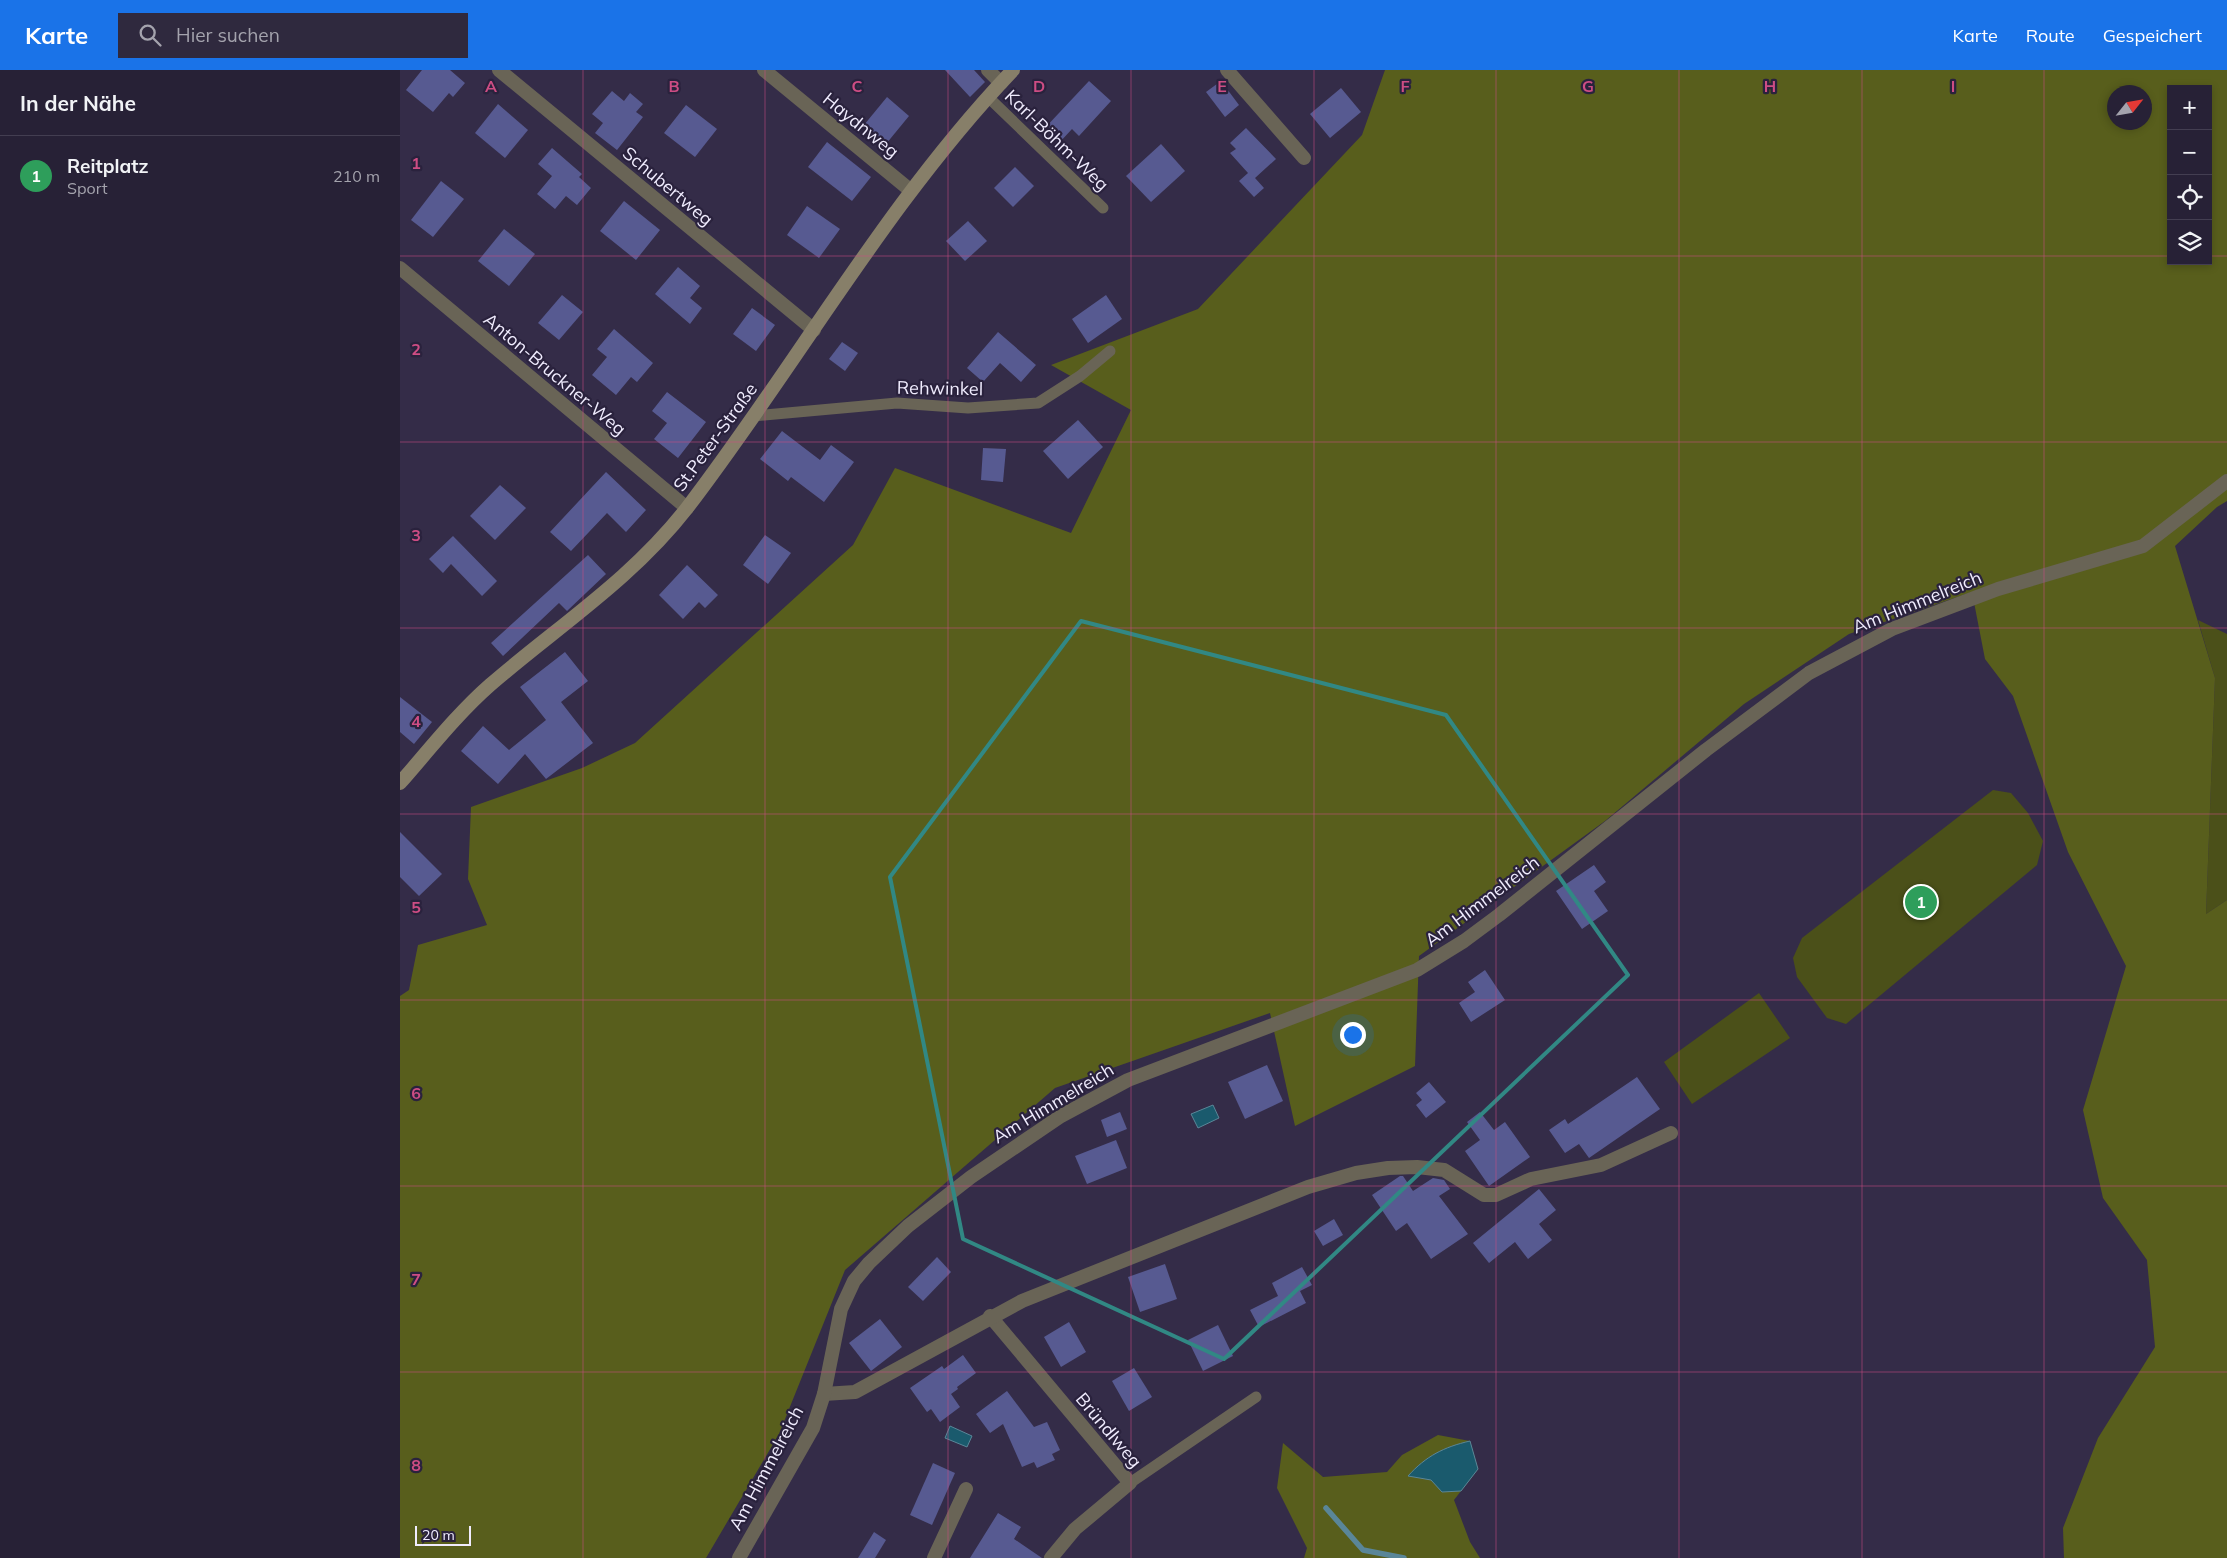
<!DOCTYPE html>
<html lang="de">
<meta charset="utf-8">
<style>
body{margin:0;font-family:Mulish,sans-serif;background:#2f293e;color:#f1f3f6}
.controls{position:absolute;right:15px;top:15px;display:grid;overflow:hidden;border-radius:0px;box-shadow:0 2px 8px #0003}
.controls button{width:45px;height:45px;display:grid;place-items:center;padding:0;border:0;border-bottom:1px solid #433e51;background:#272136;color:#f1f3f6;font:25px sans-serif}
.compass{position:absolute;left:1707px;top:15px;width:45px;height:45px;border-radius:50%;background:#272136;box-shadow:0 2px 8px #0003;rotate:59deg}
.scale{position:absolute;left:15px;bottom:12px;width:56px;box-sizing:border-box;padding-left:5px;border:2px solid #f0ecfe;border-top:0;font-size:14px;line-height:18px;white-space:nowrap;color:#f0ecfe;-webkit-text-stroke:4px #2a223d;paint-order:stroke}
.you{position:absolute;left:952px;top:964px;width:18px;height:18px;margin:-12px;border:4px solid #fff;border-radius:50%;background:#1a73e8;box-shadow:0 0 0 8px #1a73e833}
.badge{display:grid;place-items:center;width:32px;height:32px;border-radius:50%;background:#1a73e8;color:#fff;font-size:16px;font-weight:700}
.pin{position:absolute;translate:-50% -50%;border:2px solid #fff;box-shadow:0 1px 5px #0006}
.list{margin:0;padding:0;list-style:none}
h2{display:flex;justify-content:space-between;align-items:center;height:65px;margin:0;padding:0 20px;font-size:21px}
h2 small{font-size:16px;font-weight:400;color:#a4a3ad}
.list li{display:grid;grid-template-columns:32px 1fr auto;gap:15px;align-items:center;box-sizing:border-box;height:80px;padding:0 20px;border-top:1px solid #433e51}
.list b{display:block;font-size:19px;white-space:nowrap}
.list p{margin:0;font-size:16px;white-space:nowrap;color:#a4a3ad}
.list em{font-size:16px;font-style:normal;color:#a4a3ad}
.icon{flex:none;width:28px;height:28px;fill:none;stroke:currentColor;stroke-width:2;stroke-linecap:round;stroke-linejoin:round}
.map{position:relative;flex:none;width:1827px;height:1488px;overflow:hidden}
header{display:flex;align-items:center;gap:30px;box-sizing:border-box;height:70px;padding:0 25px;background:#1a73e8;color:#fff}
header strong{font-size:24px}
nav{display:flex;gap:28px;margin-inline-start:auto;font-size:18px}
.search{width:350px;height:45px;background:#2f293e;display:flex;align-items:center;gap:12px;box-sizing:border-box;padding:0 18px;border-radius:0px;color:#a4a3ad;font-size:19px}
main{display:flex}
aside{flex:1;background:#272136}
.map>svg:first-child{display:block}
.green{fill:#4b5019}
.forest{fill:#585e1c;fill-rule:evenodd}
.water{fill:#1a5a6d;stroke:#5a8698}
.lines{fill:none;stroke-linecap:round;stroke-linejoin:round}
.stream{stroke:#5a8698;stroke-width:5.5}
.building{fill:#575a91}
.service{stroke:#696456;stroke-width:11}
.minor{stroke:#696456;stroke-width:14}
.secondary{stroke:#877f69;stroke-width:14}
.marked{fill:none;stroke:#318884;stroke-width:4;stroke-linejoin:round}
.grid{fill:none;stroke:#ce4d84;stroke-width:1;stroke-opacity:0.55}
.labels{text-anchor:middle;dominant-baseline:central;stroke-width:4.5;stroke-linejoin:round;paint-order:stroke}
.street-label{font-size:18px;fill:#f0ecfe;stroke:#2a223d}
.grid-label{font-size:16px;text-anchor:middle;font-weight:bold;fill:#ce4d84;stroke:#2a223d;stroke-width:4.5;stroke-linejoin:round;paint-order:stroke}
</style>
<header>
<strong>Karte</strong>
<div class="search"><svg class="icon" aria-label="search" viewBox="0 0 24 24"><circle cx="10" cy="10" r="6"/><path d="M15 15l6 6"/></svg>Hier suchen</div>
<nav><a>Karte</a><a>Route</a><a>Gespeichert</a></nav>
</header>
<main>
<aside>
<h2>In der Nähe<small></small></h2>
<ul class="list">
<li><span class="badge" style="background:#2e9e5b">1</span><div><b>Reitplatz</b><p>Sport</p></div><em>210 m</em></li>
</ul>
</aside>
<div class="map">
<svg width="1827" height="1488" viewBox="0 0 1827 1488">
<rect width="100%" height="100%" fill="#342c48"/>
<!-- green -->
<g class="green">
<polygon points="1798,550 1827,564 1827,830 1806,844 1815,608"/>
<polygon points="1593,720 1611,723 1628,743 1643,771 1637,795 1446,954 1427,948 1397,907 1393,888 1402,868"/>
<polygon points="1359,923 1390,968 1292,1034 1264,992"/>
</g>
<!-- forest -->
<g class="forest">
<path d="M985,0H1827V431L1817,437L1775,476L1815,608L1806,844L1827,830V1488H1664L1663,1458L1698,1368L1755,1277L1747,1190L1703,1128L1683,1040L1726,896L1668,782L1613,626L1585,589L1572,522L1449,564L1344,634L1205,751L1019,886L1015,996L895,1056L870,943L655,1018L445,1200L379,1364L306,1488H0V926L9,920L18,875L87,855L68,809L71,737L182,698L235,673L453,475L495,398L671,463L731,340L651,295L798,239L962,65ZM1771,19H1808V191H1771ZM1714,22H1744V52H1714Z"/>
<polygon points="1038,1365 1070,1371 1078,1399 1054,1430 1070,1472 1080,1488 904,1488 907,1478 877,1418 883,1373 923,1407 987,1402 1002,1385"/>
</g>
<!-- water -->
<g class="water">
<polygon points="813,1035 819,1048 798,1058 791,1044"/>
<polygon points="550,1356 572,1366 567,1377 545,1368"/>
<path d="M1070,1371L1078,1399L1061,1421L1042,1422L1031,1410L1008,1406C1026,1386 1044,1377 1070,1371Z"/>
</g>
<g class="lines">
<!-- stream -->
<polyline class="stream" points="926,1438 963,1480 1004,1488"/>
</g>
<!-- building -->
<g class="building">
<polygon points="22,0 50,0 65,13 53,27 49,23 33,42 6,20"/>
<polygon points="545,0 574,0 585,12 570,27"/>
<polygon points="689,11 711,31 679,66 672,59 659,73 644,59"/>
<polygon points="821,11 839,35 825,47 806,22"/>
<polygon points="941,18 961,42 930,68 910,44"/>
<polygon points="212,21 224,31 230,23 243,34 236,42 243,47 217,80 195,63 203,53 192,44"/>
<polygon points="487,27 509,46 486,74 464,55"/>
<polygon points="98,34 128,60 105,88 75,63"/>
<polygon points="286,35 317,59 295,87 264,63"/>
<polygon points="846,58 876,89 855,108 864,118 854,127 839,111 848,103 830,83 836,79 830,73"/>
<polygon points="427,72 471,107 452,131 408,97"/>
<polygon points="761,74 785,101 751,132 726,106"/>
<polygon points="152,78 182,104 179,107 191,118 177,135 166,126 155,139 137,124 152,106 138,94"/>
<polygon points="615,97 634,116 613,137 594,118"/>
<polygon points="41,111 64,129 33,167 11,150"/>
<polygon points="224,131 260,160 236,190 200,161"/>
<polygon points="407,136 440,159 419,188 387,165"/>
<polygon points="568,151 587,171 565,191 546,171"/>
<polygon points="104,159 135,184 109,216 78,191"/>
<polygon points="278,197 300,216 290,228 302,238 290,254 255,224"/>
<polygon points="162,225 183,242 159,270 138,253"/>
<polygon points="706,225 722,249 688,273 672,249"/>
<polygon points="352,238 375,255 356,281 333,264"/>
<polygon points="214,259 253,293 237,312 231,307 216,325 192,305 207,287 197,279"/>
<polygon points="598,262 636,295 621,312 600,293 583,312 567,298"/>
<polygon points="442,272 458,283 445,301 429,289"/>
<polygon points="267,322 306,352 278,388 254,369 267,353 252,341"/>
<polygon points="678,350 703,377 668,409 643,381"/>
<polygon points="382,361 420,390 431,375 454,392 424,432 391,407 388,411 360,389"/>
<polygon points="583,378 606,379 603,412 581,410"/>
<polygon points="206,402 246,440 226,462 207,443 171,481 150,462"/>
<polygon points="100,415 126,438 95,470 70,446"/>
<polygon points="365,465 391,483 368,514 343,495"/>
<polygon points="53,466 97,511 82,526 51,494 43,503 29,489"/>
<polygon points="188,485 206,504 167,541 159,533 103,586 91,573"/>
<polygon points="287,495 318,525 305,538 299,532 283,549 259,525"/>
<polygon points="165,582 188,611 161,632 193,673 146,709 125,684 98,714 61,681 83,656 109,680 146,650 120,617"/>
<polygon points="0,627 32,652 14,674 0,662"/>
<polygon points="0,762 42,804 19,826 0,807"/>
<polygon points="1194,795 1206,812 1194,821 1208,841 1182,859 1156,821"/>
<polygon points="1085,900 1105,930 1071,952 1059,933 1075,922 1068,912"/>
<polygon points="867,995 883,1031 845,1049 828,1012"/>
<polygon points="1237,1007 1260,1039 1189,1088 1179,1074 1165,1083 1149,1060 1165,1049 1168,1054"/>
<polygon points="1029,1012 1046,1032 1026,1048 1016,1035 1022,1030 1016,1023"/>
<polygon points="720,1042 727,1059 707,1067 701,1050"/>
<polygon points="1080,1042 1094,1060 1105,1052 1130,1087 1089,1116 1065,1081 1080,1070 1067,1052"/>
<polygon points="716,1070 727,1098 687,1114 675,1086"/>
<polygon points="1000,1106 1003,1106 1013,1121 1033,1108 1044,1110 1050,1119 1039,1126 1068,1164 1031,1189 1007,1153 996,1161 972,1125"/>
<polygon points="1139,1119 1156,1140 1139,1154 1152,1170 1128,1189 1115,1172 1089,1193 1073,1173"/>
<polygon points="934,1149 943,1165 923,1176 914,1161"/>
<polygon points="537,1187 551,1202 523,1231 508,1217"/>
<polygon points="765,1194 777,1229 740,1242 728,1207"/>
<polygon points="902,1197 912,1215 900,1221 906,1233 859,1257 850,1240 878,1226 872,1213"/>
<polygon points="480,1249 502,1277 471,1301 449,1273"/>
<polygon points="669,1252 686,1282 661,1297 644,1267"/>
<polygon points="818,1255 833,1286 803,1301 788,1270"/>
<polygon points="563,1285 576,1303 557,1317 558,1319 551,1324 560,1337 540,1352 531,1339 527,1342 510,1318 542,1296 544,1299"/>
<polygon points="734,1298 752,1327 729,1341 712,1311"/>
<polygon points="607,1321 634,1357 647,1352 660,1380 652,1384 655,1390 637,1398 634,1392 622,1397 603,1354 590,1363 576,1344"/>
<polygon points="533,1393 555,1403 532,1455 510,1445"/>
<polygon points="598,1443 621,1457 614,1469 642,1488 570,1488"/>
<polygon points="474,1462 486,1470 475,1488 458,1488"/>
</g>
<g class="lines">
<!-- service -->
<g class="service">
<polyline points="588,27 703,138"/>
<polyline points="353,346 497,333 568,338 638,333 680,306 710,281"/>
<polyline points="730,1413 856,1327"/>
</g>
<!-- minor -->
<g class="minor">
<polyline points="99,0 414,260"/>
<polyline points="364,0 510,120"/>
<polyline points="588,0 601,13"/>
<polyline points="827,0 904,88"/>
<polyline points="0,198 287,438"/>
<polyline points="590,1246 730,1413 675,1459 651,1488"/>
<polyline points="424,1324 455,1322 622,1231 908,1117 956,1103 988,1098 1017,1097 1044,1100 1084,1125 1096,1125 1131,1109 1201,1095 1271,1063"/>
<polyline points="339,1488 413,1358 424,1324 441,1239 454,1211 469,1193 508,1156 571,1107 661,1046 728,1010 1017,900 1064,871 1099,845 1306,680 1409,603 1492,559 1598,519 1743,476 1827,411"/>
<polyline points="534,1488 566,1419"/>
</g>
<!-- secondary -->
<path class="secondary" d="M0,713C29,680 57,644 90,615C157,557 232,509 287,438C398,293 487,132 613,0"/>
</g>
<!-- marked area -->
<path class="marked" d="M681,551L1046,645L1228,905L824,1289L563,1169L490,807Z"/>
<!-- grid -->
<path class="grid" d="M183,0V1488M365,0V1488M548,0V1488M731,0V1488M914,0V1488M1096,0V1488M1279,0V1488M1462,0V1488M1644,0V1488M0,186H1771M1808,186H1827M0,372H1827M0,558H1827M0,744H1827M0,930H1827M0,1116H1827M0,1302H1827"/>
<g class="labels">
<!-- street labels -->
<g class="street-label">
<text transform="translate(461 55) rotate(39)">Haydnweg</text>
<text transform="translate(657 70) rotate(44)">Karl-Böhm-Weg</text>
<text transform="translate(268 116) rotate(40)">Schubertweg</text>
<text transform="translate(155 304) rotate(40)">Anton-Bruckner-Weg</text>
<text transform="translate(540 318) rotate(1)">Rehwinkel</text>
<text transform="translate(315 367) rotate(-54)">St.Peter-Straße</text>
<text transform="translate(1517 532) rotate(-22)">Am Himmelreich</text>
<text transform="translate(1082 831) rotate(-37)">Am Himmelreich</text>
<text transform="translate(653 1033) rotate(-31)">Am Himmelreich</text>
<text transform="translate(709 1360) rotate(50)">Bründlweg</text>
<text transform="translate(366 1398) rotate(-62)">Am Himmelreich</text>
</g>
</g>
<g class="grid-label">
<text x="91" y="22">A</text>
<text x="274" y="22">B</text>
<text x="457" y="22">C</text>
<text x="639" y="22">D</text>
<text x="822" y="22">E</text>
<text x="1005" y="22">F</text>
<text x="1188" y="22">G</text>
<text x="1370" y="22">H</text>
<text x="1553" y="22">I</text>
<text x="16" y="99">1</text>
<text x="16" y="285">2</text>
<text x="16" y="471">3</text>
<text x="16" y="657">4</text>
<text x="16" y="843">5</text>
<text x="16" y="1029">6</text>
<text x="16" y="1215">7</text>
<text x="16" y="1401">8</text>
</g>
</svg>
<div class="controls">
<button>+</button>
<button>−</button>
<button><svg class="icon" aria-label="locate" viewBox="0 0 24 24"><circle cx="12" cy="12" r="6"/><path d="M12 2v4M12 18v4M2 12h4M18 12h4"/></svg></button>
<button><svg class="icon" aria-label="layers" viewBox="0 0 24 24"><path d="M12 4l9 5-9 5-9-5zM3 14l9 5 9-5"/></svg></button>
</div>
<svg class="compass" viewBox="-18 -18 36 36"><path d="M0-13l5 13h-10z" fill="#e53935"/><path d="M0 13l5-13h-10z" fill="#a4a3ad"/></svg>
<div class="scale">20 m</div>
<div class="you"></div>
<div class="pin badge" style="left:1521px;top:832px;background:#2e9e5b">1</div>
</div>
</main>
